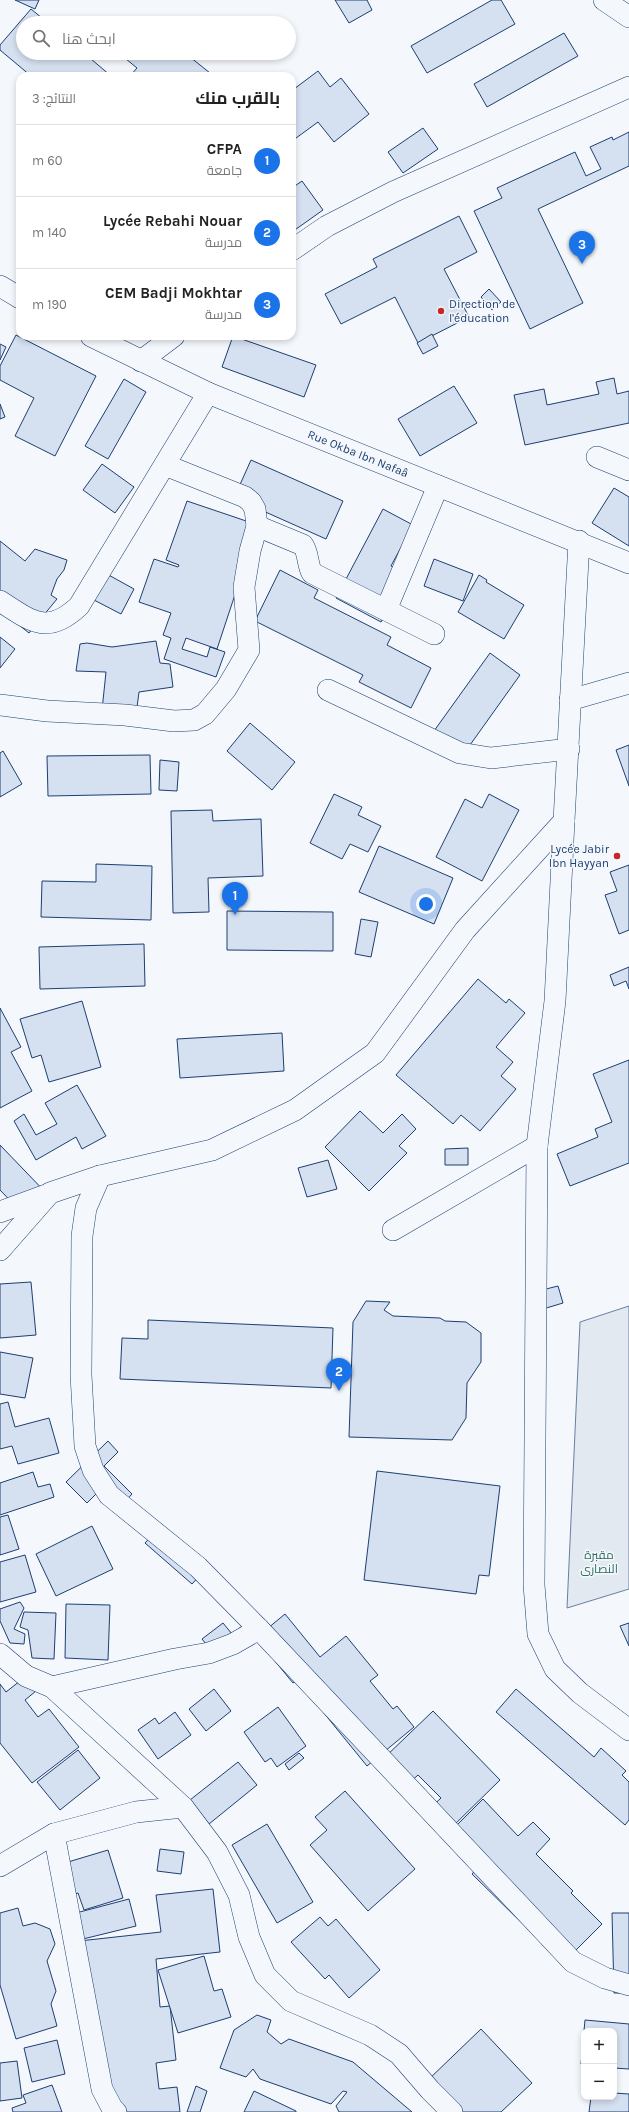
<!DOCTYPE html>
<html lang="ar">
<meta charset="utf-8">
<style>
body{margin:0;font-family:Karla,Cairo,sans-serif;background:#f6f6f6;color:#222;direction:rtl}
.controls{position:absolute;right:12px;bottom:12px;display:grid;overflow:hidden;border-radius:8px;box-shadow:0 2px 6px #0003}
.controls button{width:36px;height:36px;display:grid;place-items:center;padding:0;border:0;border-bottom:1px solid #e0e0e0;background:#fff;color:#222;font:20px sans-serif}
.you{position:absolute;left:426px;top:904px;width:14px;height:14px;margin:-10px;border:3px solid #fff;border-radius:50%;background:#1a73e8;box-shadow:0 0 0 6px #1a73e833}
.badge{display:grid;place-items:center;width:26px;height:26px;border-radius:50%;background:#1a73e8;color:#fff;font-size:13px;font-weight:700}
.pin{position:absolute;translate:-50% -33px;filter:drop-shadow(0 1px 2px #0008)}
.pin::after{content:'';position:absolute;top:21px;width:14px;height:12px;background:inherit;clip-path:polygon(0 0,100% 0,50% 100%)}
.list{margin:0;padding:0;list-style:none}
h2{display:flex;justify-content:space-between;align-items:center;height:52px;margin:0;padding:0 16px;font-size:17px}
h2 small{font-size:13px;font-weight:400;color:#767676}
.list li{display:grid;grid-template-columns:26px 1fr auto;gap:12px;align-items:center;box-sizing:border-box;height:72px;padding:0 16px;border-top:1px solid #e0e0e0}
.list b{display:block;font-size:15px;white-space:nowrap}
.list p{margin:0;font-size:13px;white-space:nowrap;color:#767676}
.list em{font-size:13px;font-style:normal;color:#767676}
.icon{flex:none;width:22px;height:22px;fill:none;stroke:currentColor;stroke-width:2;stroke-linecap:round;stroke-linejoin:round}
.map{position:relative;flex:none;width:629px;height:2112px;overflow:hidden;direction:ltr}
.search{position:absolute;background:#fff;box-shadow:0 2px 6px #0003;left:16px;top:16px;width:280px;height:44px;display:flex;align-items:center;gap:10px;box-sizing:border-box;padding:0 14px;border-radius:22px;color:#767676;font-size:15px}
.panel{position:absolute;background:#fff;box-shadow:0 2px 6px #0003;left:16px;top:72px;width:280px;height:268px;border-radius:12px;direction:rtl}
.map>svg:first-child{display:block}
.green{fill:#e3e9f0;stroke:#687fa3}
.building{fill:#d5e0f0;stroke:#1d3f73}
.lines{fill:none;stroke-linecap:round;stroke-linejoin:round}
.minor-casing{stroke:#1d3f73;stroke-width:22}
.minor{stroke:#f4f7fb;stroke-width:21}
.poi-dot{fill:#c62828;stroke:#f4f7fb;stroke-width:1.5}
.labels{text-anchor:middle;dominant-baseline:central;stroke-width:3;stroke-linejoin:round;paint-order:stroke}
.poi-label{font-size:12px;fill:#1d3f73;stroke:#f4f7fb;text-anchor:start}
.street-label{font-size:12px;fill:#1d3f73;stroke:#f4f7fb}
.park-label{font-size:12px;fill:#2c6c60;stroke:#f4f7fb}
</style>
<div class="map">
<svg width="629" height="2112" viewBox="0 0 629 2112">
<rect width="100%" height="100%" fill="#f4f7fb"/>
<!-- green -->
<polygon class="green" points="629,1306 629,1589 567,1608 580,1322"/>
<!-- building -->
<g class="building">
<polygon points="15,0 39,0 35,9"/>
<polygon points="335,0 367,0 372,10 349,23"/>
<polygon points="492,0 501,0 515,24 427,73 411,46"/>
<polygon points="31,9 48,23 23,23 23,53 84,53 111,76 31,76 0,50 0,45"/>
<polygon points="564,33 578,56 487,107 474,84"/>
<polygon points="185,53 210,73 208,76 130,76 137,68 120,54"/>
<polygon points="318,71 330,87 341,78 369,114 334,142 318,122 292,141 292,86 294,89"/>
<polygon points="423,128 438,149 403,173 388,152"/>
<polygon points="629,132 629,166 538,209 583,303 530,329 474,211 502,198 497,188 575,152 586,176 601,169 590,147 612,137 613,140"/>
<polygon points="302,181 323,210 292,232 292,188"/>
<polygon points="459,216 477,252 444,269 469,317 418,343 395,297 341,324 325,294 377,267 373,259"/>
<polygon points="489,289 501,302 492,310 481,297"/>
<polygon points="432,334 438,346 423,354 417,343"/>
<polygon points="16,335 96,376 55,456 15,436 34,398 0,380 0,366"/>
<polygon points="233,336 316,365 304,397 222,367"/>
<polygon points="0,344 6,347 0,360"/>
<polygon points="614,378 617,394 629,391 629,423 525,445 514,395 544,389 547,405 599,394 596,382"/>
<polygon points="124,379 146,392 108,459 85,446"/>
<polygon points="454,386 477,423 420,456 398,419"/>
<polygon points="0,404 5,417 0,419"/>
<polygon points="251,460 343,501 326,539 234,498"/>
<polygon points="102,464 134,487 115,513 83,490"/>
<polygon points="614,488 629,497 629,546 592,523"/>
<polygon points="187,501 258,525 217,649 186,638 182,649 207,657 210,647 225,652 216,677 164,659 171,638 163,635 171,613 139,602 154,559 178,567 179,565 166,560"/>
<polygon points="383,509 413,525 391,566 406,575 381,622 336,598"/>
<polygon points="0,541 25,561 35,549 67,560 64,570 57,579 51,595 57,599 29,633 0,610"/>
<polygon points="434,559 473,574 463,601 424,586"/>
<polygon points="280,570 318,590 314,598 391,637 387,645 431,668 411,708 359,682 363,675 255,621"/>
<polygon points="105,573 134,589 121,614 92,599"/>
<polygon points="479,575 487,580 486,582 524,605 504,639 458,612"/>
<polygon points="0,637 15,649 0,668"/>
<polygon points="156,641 160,663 170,664 173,687 139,692 136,715 102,710 106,672 76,671 80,644 87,643 112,647"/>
<polygon points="490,653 520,675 465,752 434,731"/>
<polygon points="250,723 295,762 272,790 227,751"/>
<polygon points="629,745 629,786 616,750"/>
<polygon points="3,751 22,784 0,797 0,753"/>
<polygon points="150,755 151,794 48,796 47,756"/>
<polygon points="160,760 179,762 177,791 159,790"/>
<polygon points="334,794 362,807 358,815 381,826 368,852 350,844 342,859 310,843"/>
<polygon points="489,794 519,810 482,881 436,857 465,799 482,808"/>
<polygon points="212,810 213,821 261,819 263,876 208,878 209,912 173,913 171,811"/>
<polygon points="379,846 453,878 434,924 359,892"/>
<polygon points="96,864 152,866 151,920 41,917 42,881 96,882"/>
<polygon points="629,865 629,930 619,934 605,895 617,891 610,872"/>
<polygon points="227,911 333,912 333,951 227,950"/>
<polygon points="361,919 378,922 371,957 355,954"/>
<polygon points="144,944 145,986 40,989 39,947"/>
<polygon points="629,967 629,989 626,981 614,986 610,975"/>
<polygon points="478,979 506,1003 509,999 525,1013 496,1047 513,1062 501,1076 516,1089 480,1131 461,1115 453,1124 396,1075"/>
<polygon points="82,1001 101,1067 49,1082 41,1055 32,1058 20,1019"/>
<polygon points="0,1008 21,1047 11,1052 32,1091 0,1108"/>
<polygon points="282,1033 284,1071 180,1078 177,1039"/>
<polygon points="629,1060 629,1163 570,1186 557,1154 598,1137 595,1129 612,1122 593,1074"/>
<polygon points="77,1085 106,1136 82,1149 76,1137 36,1160 14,1121 24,1114 36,1135 57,1124 45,1103"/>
<polygon points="360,1111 383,1133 402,1114 416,1129 399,1146 407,1153 369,1191 325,1147"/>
<polygon points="0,1145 50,1197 28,1219 0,1190"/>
<polygon points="468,1148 468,1165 445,1165 445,1149"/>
<polygon points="328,1160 337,1189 307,1197 298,1168"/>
<polygon points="31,1282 36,1335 0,1338 0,1284"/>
<polygon points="558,1286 563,1303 543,1309 538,1291"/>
<polygon points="366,1301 390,1302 384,1310 393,1316 440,1318 445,1321 466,1322 481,1333 481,1362 467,1383 466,1418 452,1440 349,1437 353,1322"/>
<polygon points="148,1320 333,1328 331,1388 120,1379 122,1338 148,1339"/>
<polygon points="0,1352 33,1358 25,1398 0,1394"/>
<polygon points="8,1402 15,1427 49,1418 59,1453 18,1464 12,1446 0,1449 0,1404"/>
<polygon points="108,1441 118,1452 104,1466 132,1494 123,1504 105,1485 87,1503 66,1482"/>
<polygon points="377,1471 500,1486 489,1576 479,1575 476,1594 364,1580"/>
<polygon points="33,1472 38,1487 50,1484 54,1497 0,1515 0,1483"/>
<polygon points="8,1515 19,1549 0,1555 0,1517"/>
<polygon points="92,1526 113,1569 56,1596 36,1554"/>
<polygon points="157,1530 204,1571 192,1584 145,1543"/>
<polygon points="25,1555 36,1592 0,1602 0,1562"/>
<polygon points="20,1602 24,1608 14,1629 25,1634 24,1644 10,1643 0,1621 0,1609"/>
<polygon points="66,1604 110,1605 108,1660 65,1658"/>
<polygon points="24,1612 56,1613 54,1659 32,1658 28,1630 20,1627"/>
<polygon points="285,1614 320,1657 346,1636 378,1675 370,1681 393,1709 397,1706 414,1727 367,1766 297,1680 293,1683 256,1638"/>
<polygon points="251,1619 218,1659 202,1639 223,1623 232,1634"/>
<polygon points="629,1623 629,1646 620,1626"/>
<polygon points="25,1677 36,1691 25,1700 38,1717 49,1709 79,1747 32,1783 0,1743 0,1684 6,1692"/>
<polygon points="214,1689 231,1711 206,1731 189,1709"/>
<polygon points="516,1689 594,1757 601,1748 626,1771 622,1775 629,1782 629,1820 625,1825 496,1712"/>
<polygon points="278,1707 306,1746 277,1767 271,1758 265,1762 244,1732"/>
<polygon points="433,1711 500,1780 447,1832 427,1811 441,1798 418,1775 408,1784 383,1759"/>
<polygon points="175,1712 191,1735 158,1759 138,1730 155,1718 159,1724"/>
<polygon points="78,1750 100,1778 60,1810 37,1782"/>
<polygon points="299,1753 304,1758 289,1770 285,1764"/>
<polygon points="238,1762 257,1785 209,1824 190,1800"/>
<polygon points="345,1791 415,1869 368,1911 310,1845 327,1830 315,1817"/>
<polygon points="483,1799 518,1836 533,1822 550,1839 536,1854 573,1891 571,1893 602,1924 565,1961 528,1929 472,1874 479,1866 447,1835"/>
<polygon points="267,1824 313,1902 277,1923 232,1845"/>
<polygon points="160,1849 184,1852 181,1874 157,1871"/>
<polygon points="108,1850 123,1898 84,1910 78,1893 68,1896 58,1865"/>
<polygon points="213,1889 220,1952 156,1959 160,2007 170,2006 176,2060 156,2063 159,2089 177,2087 180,2112 107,2112 79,1941 161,1932 156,1895"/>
<polygon points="129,1899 136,1926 83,1939 76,1913"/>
<polygon points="18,1908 23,1926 35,1923 50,1929 55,1944 47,1961 56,1991 51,2004 57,2026 16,2039 0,1985 0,1913"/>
<polygon points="612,1913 629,1913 629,1993 614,1993"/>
<polygon points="320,1917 328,1926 336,1919 380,1970 349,1998 329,1975 325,1979 291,1942"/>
<polygon points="204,1956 214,1991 222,1989 231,2017 178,2033 158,1970"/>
<polygon points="257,2015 271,2020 267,2032 281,2044 289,2039 353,2062 412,2112 339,2112 336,2106 347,2092 343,2091 331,2104 260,2079 253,2069 246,2077 220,2068 234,2030"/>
<polygon points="585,2020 629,2024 629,2069 614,2068 614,2031 584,2031"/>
<polygon points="481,2029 532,2083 501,2112 456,2112 427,2081"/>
<polygon points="584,2035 584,2065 581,2064"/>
<polygon points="57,2040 65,2074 32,2082 24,2048"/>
<polygon points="17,2061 22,2098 0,2101 0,2063"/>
<polygon points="52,2085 62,2112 13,2112 12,2108 26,2103 23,2095"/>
<polygon points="196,2086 207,2091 200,2112 187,2112"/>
<polygon points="254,2091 296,2111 296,2112 244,2112"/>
<polygon points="614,2093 629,2094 629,2112 589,2112 591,2097 614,2097"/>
</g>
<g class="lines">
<!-- minor casing -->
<g class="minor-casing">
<g id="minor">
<polyline points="604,0 629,17"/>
<polyline points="292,250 327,226 393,192 629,87"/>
<polyline points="0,286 20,298"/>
<path id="s1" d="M91,336L208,393L629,563"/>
<polyline points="141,361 174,336"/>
<polyline points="597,457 629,470"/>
<path d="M257,526L303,545C309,554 307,564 312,573L434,634"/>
<polyline points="579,541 564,821 465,930 375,1053 295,1110 212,1150 100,1176 86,1208 82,1236 81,1375 85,1446 93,1470 109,1495 198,1567 259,1629 573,1962 605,1978 629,1985"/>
<path d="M0,601C31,621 47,636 79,606L208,393"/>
<polyline points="386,610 438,486"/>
<polyline points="328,690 460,753 491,758 569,749"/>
<polyline points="570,700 629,683"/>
<polyline points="0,705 47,711 125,715 174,721 194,720 205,714 226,689 249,650 244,587 250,551 257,526 255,509 251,502 245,497 165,465"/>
<polyline points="564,821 555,1001 537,1146 534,1585 538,1634 555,1669 580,1693 629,1730"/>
<polyline points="0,1212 46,1195"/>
<polyline points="393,1230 537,1146"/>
<polyline points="0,1250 50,1193 100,1176"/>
<polyline points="0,1654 26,1676 52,1687 183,1807 217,1852 239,1895 249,1937 265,1975 291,2001 370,2035 399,2054 430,2090 452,2112"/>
<polyline points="52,1687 175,1659 209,1653 233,1644 259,1629"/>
<polyline points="54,1834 102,2089 112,2108 116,2112"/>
<polyline points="0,1866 54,1834 136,1812 183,1807"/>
</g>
</g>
<!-- minor -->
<use href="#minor" class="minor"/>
</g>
<!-- markers -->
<g class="poi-dot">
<circle cx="441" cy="311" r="4"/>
<circle cx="617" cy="856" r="4"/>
</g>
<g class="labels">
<!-- poi labels -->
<g class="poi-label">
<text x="449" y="304">Direction de<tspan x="449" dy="14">l'éducation</tspan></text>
<text x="609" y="849" text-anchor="end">Lycée Jabir<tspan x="609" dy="14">Ibn Hayyan</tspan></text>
</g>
<!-- street labels -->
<g class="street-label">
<text stroke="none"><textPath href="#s1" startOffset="292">Rue Okba Ibn Nafaâ</textPath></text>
</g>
<!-- park labels -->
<g class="park-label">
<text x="599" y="1555">مقبرة<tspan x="599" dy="14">النصارى</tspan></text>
</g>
</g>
</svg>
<div class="controls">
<button>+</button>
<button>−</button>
</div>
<div class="you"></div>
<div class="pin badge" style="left:235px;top:915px">1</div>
<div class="pin badge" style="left:339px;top:1391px">2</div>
<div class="pin badge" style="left:582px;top:264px">3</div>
<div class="search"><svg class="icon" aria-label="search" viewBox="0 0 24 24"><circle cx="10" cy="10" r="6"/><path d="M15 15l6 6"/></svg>ابحث هنا</div>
<section class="panel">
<h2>بالقرب منك<small>النتائج: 3</small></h2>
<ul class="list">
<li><span class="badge">1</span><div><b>CFPA</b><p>جامعة</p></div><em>60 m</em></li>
<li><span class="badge">2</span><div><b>Lycée Rebahi Nouar</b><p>مدرسة</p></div><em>140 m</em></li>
<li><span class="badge">3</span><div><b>CEM Badji Mokhtar</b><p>مدرسة</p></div><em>190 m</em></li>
</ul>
</section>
</div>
